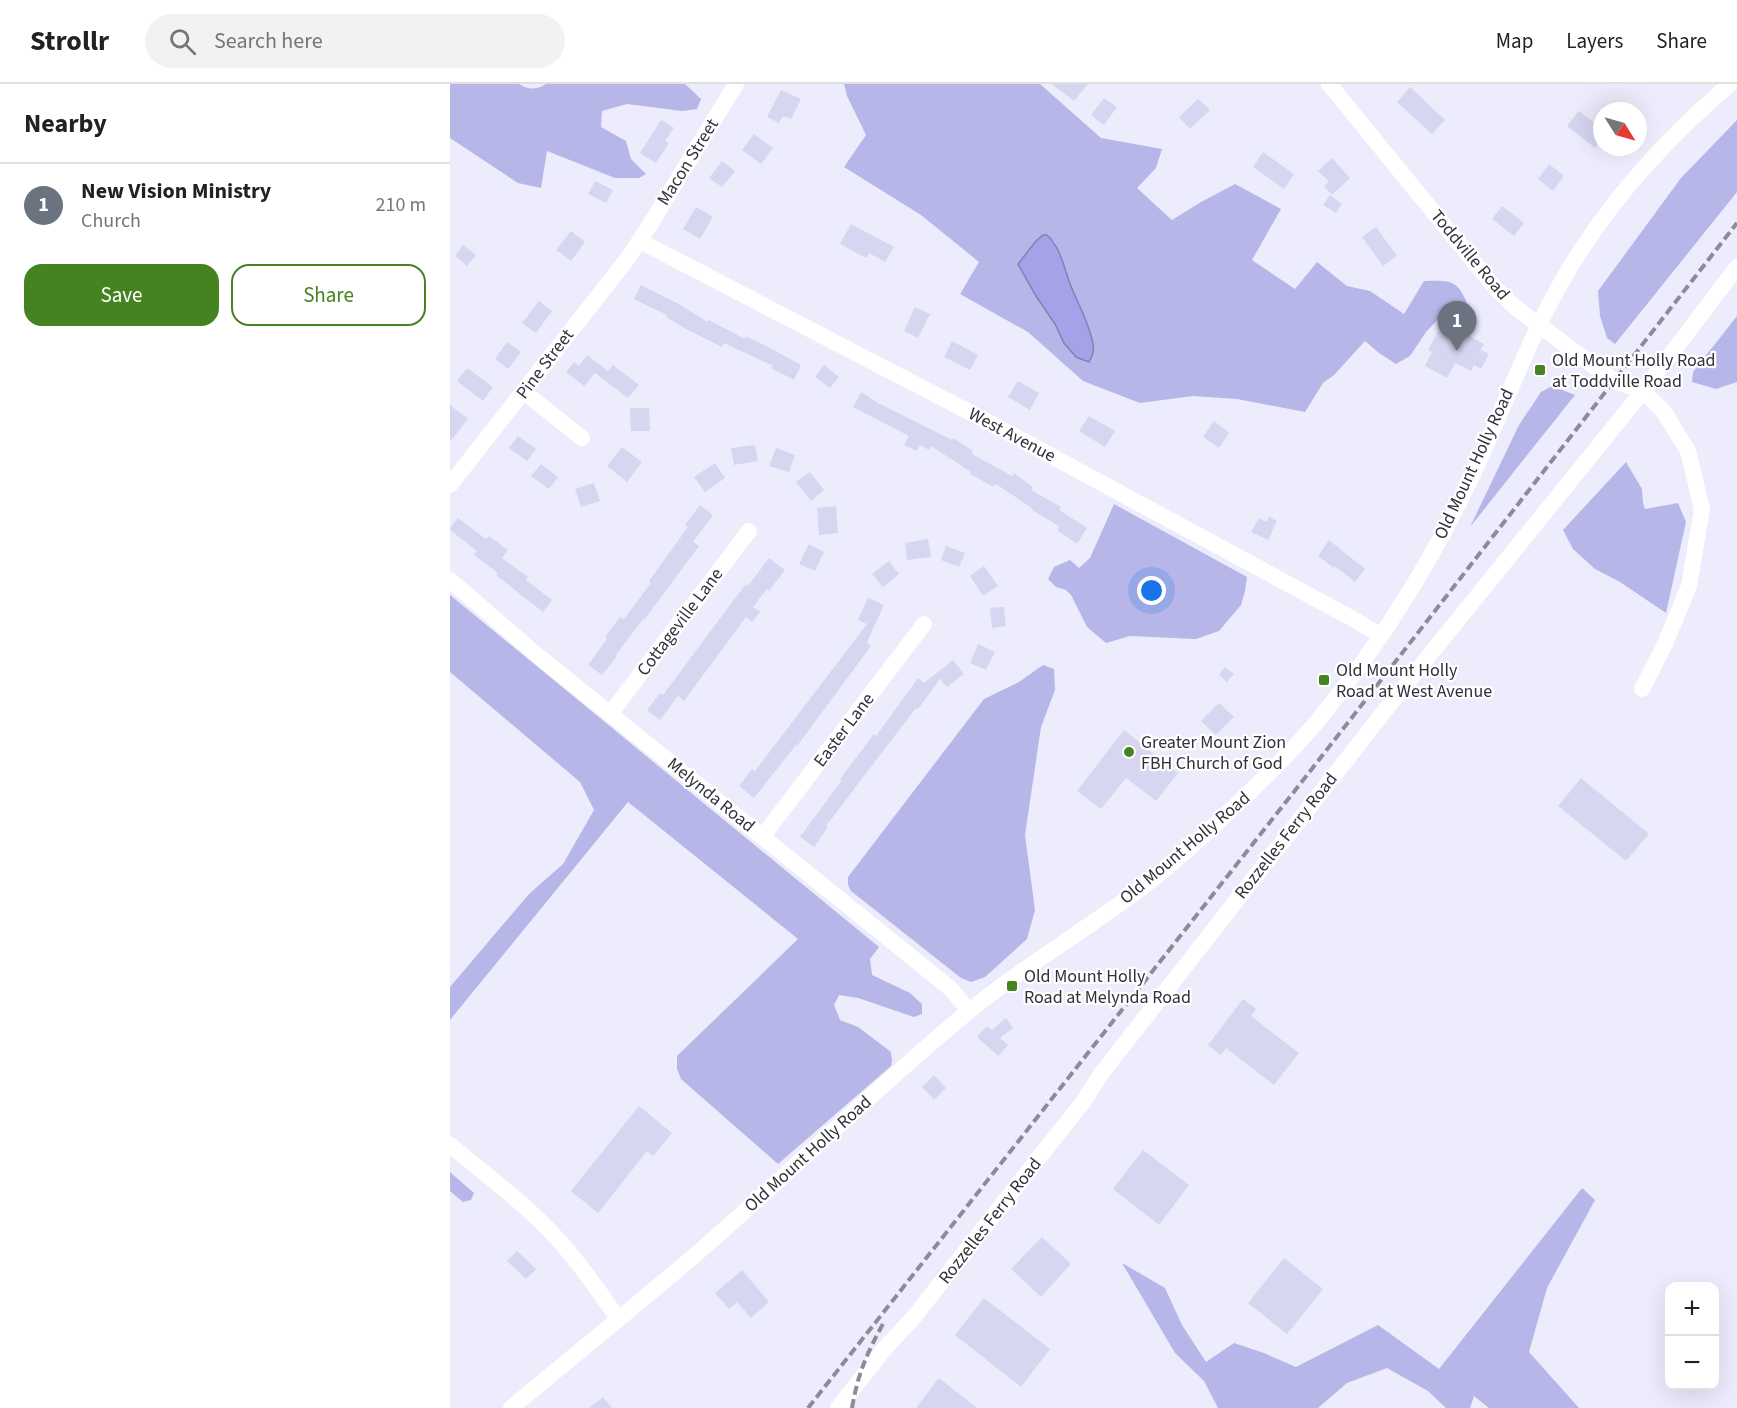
<!DOCTYPE html>
<meta charset="utf-8">
<style>
body{margin:0;font-family:"Source Sans 3",sans-serif;background:#f2f2f2;color:#222}
.controls{position:absolute;right:18px;bottom:18px;display:grid;overflow:hidden;border-radius:12px;box-shadow:0 6px 24px #0002}
.controls button{width:54px;height:54px;display:grid;place-items:center;padding:0;border:0;border-bottom:2px solid #e0e0e0;background:#fff;color:#222;font:30px sans-serif}
.compass{position:absolute;left:1143px;top:18px;width:54px;height:54px;border-radius:50%;background:#fff;box-shadow:0 6px 24px #0002;rotate:127deg}
.you{position:absolute;left:702px;top:507px;width:21px;height:21px;margin:-15px;border:4px solid #fff;border-radius:50%;background:#1a73e8;box-shadow:0 0 0 9px #1a73e833}
.badge{display:grid;place-items:center;width:39px;height:39px;border-radius:50%;background:#458321;color:#fff;font-size:20px;font-weight:700}
.pin{position:absolute;translate:-50% -50px;filter:drop-shadow(0 2px 3px #0008)}
.pin::after{content:'';position:absolute;top:32px;width:21px;height:18px;background:inherit;clip-path:polygon(0 0,100% 0,50% 100%)}
.list{margin:0;padding:0;list-style:none}
h2{display:flex;justify-content:space-between;align-items:center;height:78px;margin:0;padding:0 24px;font-size:26px}
h2 small{font-size:20px;font-weight:400;color:#767676}
.list li{display:grid;grid-template-columns:39px 1fr auto;gap:18px;align-items:center;box-sizing:border-box;height:84px;padding:0 24px;border-top:2px solid #e0e0e0}
.list b{display:block;font-size:22px;white-space:nowrap}
.list p{margin:0;font-size:20px;white-space:nowrap;color:#767676}
.list em{font-size:20px;font-style:normal;color:#767676}
.actions{display:flex;gap:12px;padding:18px 24px}
.actions a{flex:1;padding:14px 0;border:2px solid #458321;border-radius:18px;text-align:center;font-size:21px;color:#458321}
.actions .main{background:#458321;color:#fff}
.icon{flex:none;width:33px;height:33px;fill:none;stroke:currentColor;stroke-width:2;stroke-linecap:round;stroke-linejoin:round}
.map{position:relative;flex:none;width:1287px;height:1324px;overflow:hidden}
header{display:flex;align-items:center;gap:36px;box-sizing:border-box;height:84px;padding:0 30px;background:#fff;border-bottom:2px solid #e0e0e0}
header strong{font-size:28px}
nav{display:flex;gap:33px;margin-inline-start:auto;font-size:21px}
.search{width:420px;height:54px;background:#f2f2f2;display:flex;align-items:center;gap:15px;box-sizing:border-box;padding:0 21px;border-radius:33px;color:#767676;font-size:22px}
main{display:flex}
aside{flex:1;background:#fff}
.map>svg:first-child{display:block}
.green{fill:#b7b6e8;fill-rule:evenodd}
.water{fill:#a6a2e9;stroke:#8380b5;stroke-width:1.5}
.building{fill:#d7d6f1}
.lines{fill:none;stroke-linecap:round;stroke-linejoin:round}
.minor{stroke:#fff;stroke-width:16}
.rail{stroke:#8c8c99;stroke-width:4;stroke-dasharray:9 4.5;stroke-linecap:butt}
.poi-dot{fill:#458321;stroke:#fff;stroke-width:2}
.labels{text-anchor:middle;dominant-baseline:central;stroke-width:4.5;stroke-linejoin:round;paint-order:stroke}
.street-label{font-size:18px;fill:#31313b;stroke:#fff}
.poi-label{font-size:18px;fill:#31313b;stroke:#fff;text-anchor:start}
</style>
<header>
<strong>Strollr</strong>
<div class="search"><svg class="icon" aria-label="search" viewBox="0 0 24 24"><circle cx="10" cy="10" r="6"/><path d="M15 15l6 6"/></svg>Search here</div>
<nav><a>Map</a><a>Layers</a><a>Share</a></nav>
</header>
<main>
<aside>
<h2>Nearby<small></small></h2>
<ul class="list">
<li><span class="badge" style="background:#6b7280">1</span><div><b>New Vision Ministry</b><p>Church</p></div><em>210 m</em></li>
</ul>
<div class="actions"><a class="main">Save</a><a>Share</a></div>
</aside>
<div class="map">
<svg width="1287" height="1324" viewBox="0 0 1287 1324">
<rect width="100%" height="100%" fill="#ececfc"/>
<!-- green -->
<g class="green">
<path d="M0,0H69C79,6 86,6 96,0H235L251,15L247,25L232,27L177,20L152,27L151,43L176,57L181,75L196,90L189,94H165L97,67L91,104L68,99L0,54Z"/>
<path d="M394,0H590L651,54L712,65L706,84L687,104L722,136L751,118L785,100L831,125L802,176L845,205L867,178L897,202L920,207L954,230L974,197C1003,196 1008,196 1019,224L1011,228H995L976,248L960,272L946,280L929,269L915,257L884,291L873,299L855,328L787,315L743,312L690,319L633,297L578,248L510,210L529,178L471,131L394,83L416,51L397,12ZM604,157L611,171L622,206L630,222L626,273L614,259L605,240Z"/>
<polygon points="1287,36 1287,108 1165,260 1157,254 1150,232 1148,207 1231,94"/>
<polygon points="1287,232 1287,298 1266,305 1242,298 1243,288"/>
<polygon points="1102,302 1125,311 1020,443 1069,341 1091,308"/>
<polygon points="1176,378 1192,405 1193,419 1195,425 1228,419 1236,438 1216,529 1170,498 1145,485 1123,465 1113,446"/>
<polygon points="664,420 797,493 795,507 791,521 769,547 746,555 680,552 656,559 637,543 621,511 616,506 606,503 598,495 604,483 620,476 629,484 640,474"/>
<polygon points="0,511 429,863 420,875 422,891 460,909 472,920 472,930 464,933 408,914 389,911 384,921 390,936 408,943 441,968 442,977 441,982 328,1080 231,995 227,985 227,972 348,855 178,718 0,936 0,903 79,810 113,780 144,726 130,698 0,588"/>
<polygon points="593,581 604,585 605,606 591,643 575,751 585,826 577,855 535,893 521,898 511,894 401,807 398,801 398,793 534,615 569,598"/>
<polygon points="0,1088 24,1109 21,1116 13,1118 0,1107"/>
<polygon points="1132,1104 1145,1116 1097,1204 1079,1268 1129,1324 1039,1324 1024,1312 1020,1324 996,1324 978,1307 937,1284 897,1299 868,1324 768,1324 754,1297 725,1269 672,1179 715,1204 732,1241 756,1278 784,1259 814,1269 846,1283 928,1241 989,1285"/>
</g>
<!-- water -->
<path class="water" d="M593,151H597C613,166 614,188 623,207C630,224 640,242 643,260C644,268 643,271 639,278L626,273L614,259L605,240L586,212L568,180L586,157Z"/>
<!-- building -->
<g class="building">
<polygon points="602,0 638,0 624,17"/>
<polygon points="960,3 995,36 982,50 947,18"/>
<polygon points="331,6 351,15 341,35 333,32 329,39 317,33"/>
<polygon points="654,14 667,23 654,41 641,31"/>
<polygon points="748,15 760,26 740,45 729,33"/>
<polygon points="1129,27 1152,45 1152,54 1145,64 1117,42"/>
<polygon points="211,36 224,44 215,57 219,59 206,79 190,69"/>
<polygon points="304,50 323,64 311,80 292,66"/>
<polygon points="813,68 844,90 834,105 803,83"/>
<polygon points="882,74 900,94 882,111 874,102 879,97 868,87"/>
<polygon points="272,77 285,87 272,103 259,94"/>
<polygon points="1099,80 1114,92 1103,107 1088,95"/>
<polygon points="145,97 163,106 156,119 138,110"/>
<polygon points="880,111 892,120 886,129 873,121"/>
<polygon points="1052,122 1074,139 1064,152 1042,135"/>
<polygon points="246,123 263,133 250,155 233,145"/>
<polygon points="401,140 444,163 435,178 419,169 416,174 390,160"/>
<polygon points="926,143 947,172 933,182 912,153"/>
<polygon points="121,147 135,158 121,177 106,166"/>
<polygon points="13,161 26,171 17,182 5,172"/>
<polygon points="191,201 227,219 258,238 259,236 295,255 296,252 316,262 351,281 344,296 321,284 323,282 274,259 272,263 236,245 216,233 217,231 184,215"/>
<polygon points="89,217 102,227 86,249 72,239"/>
<polygon points="465,223 480,230 468,254 454,247"/>
<polygon points="993,238 1034,260 1031,266 1039,270 1031,285 1024,281 1021,287 1005,279 997,294 975,282 982,268 978,266"/>
<polygon points="502,257 528,271 520,286 494,273"/>
<polygon points="57,258 71,268 58,285 45,275"/>
<polygon points="137,271 158,287 163,281 189,301 178,314 145,289 134,302 116,288 124,278 129,282"/>
<polygon points="374,281 389,293 380,304 365,293"/>
<polygon points="17,284 43,303 33,317 7,297"/>
<polygon points="568,297 589,309 580,326 558,313"/>
<polygon points="411,308 428,319 502,356 503,354 523,367 522,370 562,392 564,389 583,403 581,406 611,423 609,426 637,444 627,460 607,446 609,442 582,426 583,425 546,400 544,403 520,390 521,388 481,362 479,366 470,361 467,367 454,361 459,352 403,323"/>
<polygon points="0,321 18,335 0,358"/>
<polygon points="180,324 199,324 200,347 181,347"/>
<polygon points="639,332 665,347 655,363 629,347"/>
<polygon points="764,337 779,349 769,364 753,353"/>
<polygon points="68,352 86,365 77,377 59,364"/>
<polygon points="305,361 308,377 284,381 281,364"/>
<polygon points="172,363 192,378 177,398 157,382"/>
<polygon points="326,364 345,371 339,388 319,382"/>
<polygon points="265,379 275,394 255,408 244,393"/>
<polygon points="91,380 108,393 99,405 81,392"/>
<polygon points="360,388 374,406 361,417 346,398"/>
<polygon points="144,399 150,417 131,423 125,405"/>
<polygon points="250,421 263,431 243,458 249,462 194,536 193,535 166,571 167,572 152,591 138,581 157,555 155,553 170,533 174,535 201,499 199,497 238,443 235,441"/>
<polygon points="386,422 388,449 369,451 367,424"/>
<polygon points="819,433 827,437 818,456 801,448 809,434 816,438"/>
<polygon points="8,434 36,455 39,452 58,466 52,474 78,493 76,496 102,516 93,528 46,491 48,489 24,471 27,467 0,446 0,444"/>
<polygon points="478,455 481,473 457,476 455,459"/>
<polygon points="879,456 915,485 905,498 885,482 884,484 868,472"/>
<polygon points="359,460 374,468 365,487 349,480"/>
<polygon points="496,462 515,469 509,483 491,476"/>
<polygon points="319,474 335,486 319,507 317,505 303,523 310,528 302,538 296,533 234,617 228,612 210,636 197,626 210,609 213,611 280,521 296,500 298,502"/>
<polygon points="439,477 449,490 433,503 422,490"/>
<polygon points="534,482 548,502 533,512 520,492"/>
<polygon points="418,514 434,521 417,558 421,562 347,662 346,661 304,714 289,702 302,685 305,687 417,540 408,536"/>
<polygon points="554,523 556,542 542,544 540,524"/>
<polygon points="528,560 545,568 536,586 520,579"/>
<polygon points="503,576 514,590 497,603 490,595 468,625 466,624 404,705 376,742 378,743 364,763 350,753 392,696 390,695 424,650 426,652 468,594 474,599"/>
<polygon points="775,583 784,590 777,598 769,591"/>
<polygon points="769,619 784,633 766,651 751,637"/>
<polygon points="674,646 728,689 706,717 676,694 651,725 627,707"/>
<polygon points="1131,694 1199,750 1176,777 1108,722"/>
<polygon points="793,915 806,925 801,932 849,969 824,1001 776,964 771,971 758,961"/>
<polygon points="556,934 563,944 550,954 558,961 548,972 527,953 537,942 542,946"/>
<polygon points="484,991 496,1004 484,1016 472,1003"/>
<polygon points="189,1022 222,1049 203,1072 197,1067 148,1129 121,1107"/>
<polygon points="693,1066 739,1101 709,1141 663,1105"/>
<polygon points="592,1153 621,1180 591,1213 561,1185"/>
<polygon points="67,1167 86,1185 76,1195 57,1177"/>
<polygon points="834,1174 873,1205 837,1250 798,1219"/>
<polygon points="292,1186 319,1218 301,1234 287,1218 279,1225 265,1209"/>
<polygon points="534,1214 600,1265 571,1303 505,1251"/>
<polygon points="489,1294 527,1324 466,1324"/>
<polygon points="153,1313 162,1324 139,1324"/>
</g>
<g class="lines">
<!-- minor -->
<g class="minor">
<polyline points="879,0 1047,206 1065,223 1164,297 1193,307 1214,328 1238,367 1252,425 1239,502 1215,560 1192,605"/>
<polyline points="190,157 546,342 905,536 931,552"/>
<polyline points="74,308 132,354"/>
<polyline points="0,401 178,174 198,144 286,0"/>
<polyline points="0,496 87,571 501,905 519,927"/>
<polyline points="160,630 299,447"/>
<polyline points="313,752 474,540"/>
<path d="M0,1061C34,1089 70,1116 101,1148C126,1174 148,1205 168,1235"/>
<path d="M61,1324C122,1273 184,1223 244,1172C337,1092 424,1005 519,927C573,883 634,847 690,805C724,779 756,750 787,720C816,693 844,665 870,634C929,561 981,479 1021,394C1058,317 1085,234 1133,163C1173,102 1224,48 1280,0"/>
<polyline points="388,1324 436,1263 464,1233 595,1066 634,1017 651,990 940,620 1193,307 1287,183"/>
</g>
<!-- rail -->
<g class="rail">
<polyline points="358,1324 854,695 1287,139"/>
<path d="M402,1324C408,1289 417,1269 434,1238"/>
</g>
</g>
<!-- markers -->
<g class="poi-dot">
<rect x="1084" y="280" width="12" height="12" rx="3"/>
<rect x="868" y="590" width="12" height="12" rx="3"/>
<circle cx="679" cy="668" r="6"/>
<rect x="556" y="896" width="12" height="12" rx="3"/>
</g>
<g class="labels">
<!-- street labels -->
<g class="street-label">
<text transform="translate(238 78) rotate(-58)">Macon Street</text>
<text transform="translate(1020 171) rotate(50)">Toddville Road</text>
<text transform="translate(95 280) rotate(-53)">Pine Street</text>
<text transform="translate(562 351) rotate(28)">West Avenue</text>
<text transform="translate(1024 380) rotate(-65)">Old Mount Holly Road</text>
<text transform="translate(230 538) rotate(-53)">Cottageville Lane</text>
<text transform="translate(394 646) rotate(-53)">Easter Lane</text>
<text transform="translate(261 711) rotate(39)">Melynda Road</text>
<text transform="translate(836 752) rotate(-52)">Rozzelles Ferry Road</text>
<text transform="translate(735 764) rotate(-40)">Old Mount Holly Road</text>
<text transform="translate(358 1070) rotate(-42)">Old Mount Holly Road</text>
<text transform="translate(540 1137) rotate(-52)">Rozzelles Ferry Road</text>
</g>
<!-- poi labels -->
<g class="poi-label">
<text x="1102" y="276">Old Mount Holly Road<tspan x="1102" dy="21">at Toddville Road</tspan></text>
<text x="886" y="586">Old Mount Holly<tspan x="886" dy="21">Road at West Avenue</tspan></text>
<text x="691" y="658">Greater Mount Zion<tspan x="691" dy="21">FBH Church of God</tspan></text>
<text x="574" y="892">Old Mount Holly<tspan x="574" dy="21">Road at Melynda Road</tspan></text>
</g>
</g>
</svg>
<div class="controls">
<button>+</button>
<button>−</button>
</div>
<svg class="compass" viewBox="-18 -18 36 36"><path d="M0-13l5 13h-10z" fill="#e53935"/><path d="M0 13l5-13h-10z" fill="#767676"/></svg>
<div class="you"></div>
<div class="pin badge" style="left:1007px;top:267px;background:#6b7280">1</div>
</div>
</main>
